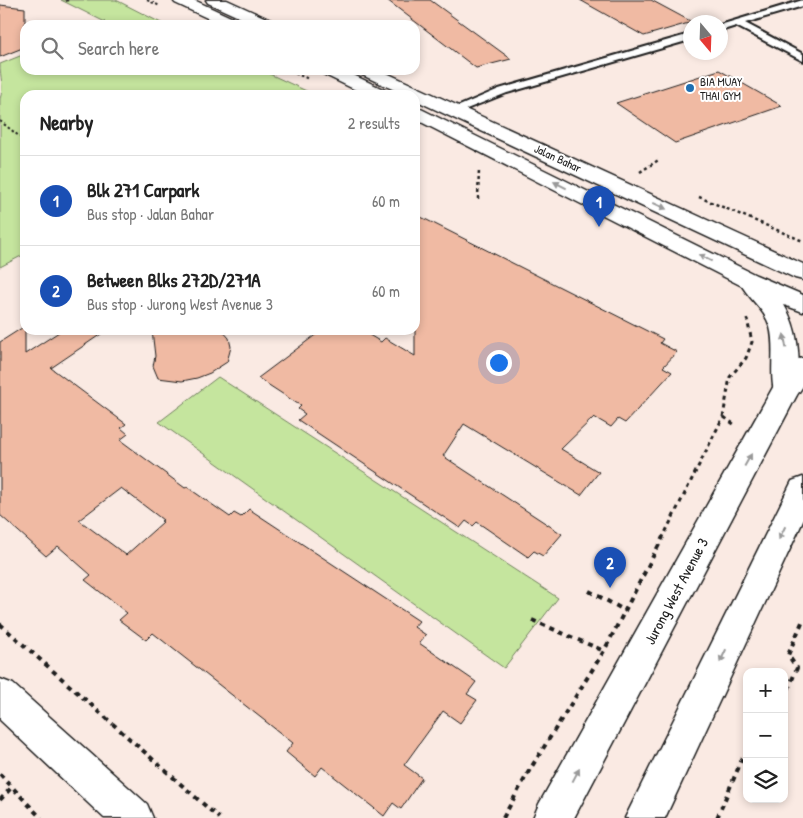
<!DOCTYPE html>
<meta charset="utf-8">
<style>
body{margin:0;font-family:"Patrick Hand",sans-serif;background:#f2f2f2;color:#222}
.controls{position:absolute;right:15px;bottom:15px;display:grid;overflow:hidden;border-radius:10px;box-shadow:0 2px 8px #0003}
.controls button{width:45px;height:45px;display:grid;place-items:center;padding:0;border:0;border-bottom:1px solid #e0e0e0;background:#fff;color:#222;font:25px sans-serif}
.compass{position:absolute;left:683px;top:15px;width:45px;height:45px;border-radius:50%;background:#fff;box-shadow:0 2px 8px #0003;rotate:161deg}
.you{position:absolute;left:498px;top:362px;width:18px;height:18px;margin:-12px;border:4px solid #fff;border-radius:50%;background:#1a73e8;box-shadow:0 0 0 8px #1a73e833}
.badge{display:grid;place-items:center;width:32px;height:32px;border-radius:50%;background:#ea580c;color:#fff;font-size:16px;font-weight:700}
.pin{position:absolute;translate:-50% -41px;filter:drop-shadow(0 1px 2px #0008)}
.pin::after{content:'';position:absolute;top:26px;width:18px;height:15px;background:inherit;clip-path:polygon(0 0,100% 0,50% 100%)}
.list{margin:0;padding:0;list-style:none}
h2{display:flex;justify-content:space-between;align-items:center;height:65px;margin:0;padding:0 20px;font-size:21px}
h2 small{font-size:16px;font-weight:400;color:#767676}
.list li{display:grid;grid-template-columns:32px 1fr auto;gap:15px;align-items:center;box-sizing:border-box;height:90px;padding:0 20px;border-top:1px solid #e0e0e0}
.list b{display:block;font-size:19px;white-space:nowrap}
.list p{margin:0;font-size:16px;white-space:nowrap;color:#767676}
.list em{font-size:16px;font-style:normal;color:#767676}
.icon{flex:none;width:28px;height:28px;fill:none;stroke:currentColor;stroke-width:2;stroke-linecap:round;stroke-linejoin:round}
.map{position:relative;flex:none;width:803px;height:818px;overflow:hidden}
.search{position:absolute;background:#fff;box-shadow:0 2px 8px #0003;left:20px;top:20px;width:400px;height:55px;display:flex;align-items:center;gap:12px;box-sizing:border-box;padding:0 18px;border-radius:15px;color:#767676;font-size:19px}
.panel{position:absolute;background:#fff;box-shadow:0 2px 8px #0003;left:20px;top:90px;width:400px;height:245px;border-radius:15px}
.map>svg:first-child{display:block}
.green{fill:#c5e59e;stroke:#70805d}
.building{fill:#f0baa3;stroke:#1c1c1c;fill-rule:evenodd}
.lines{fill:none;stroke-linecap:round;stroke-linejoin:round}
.service-casing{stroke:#1c1c1c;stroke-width:4}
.minor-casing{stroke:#1c1c1c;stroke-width:3}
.primary-casing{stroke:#1c1c1c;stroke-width:3}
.path-far3{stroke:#1c1c1c;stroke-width:2;stroke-dasharray:2.5 2.5;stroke-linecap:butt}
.path-far2{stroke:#1c1c1c;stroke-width:2.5;stroke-dasharray:3 3;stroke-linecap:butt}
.path-far1{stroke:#1c1c1c;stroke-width:3;stroke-dasharray:4 4;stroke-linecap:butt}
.path{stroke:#1c1c1c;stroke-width:4;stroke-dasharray:5 5;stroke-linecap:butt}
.service{fill:#fff;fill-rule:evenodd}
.minor{fill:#fff;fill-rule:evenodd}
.primary{fill:#fff;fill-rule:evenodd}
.oneway{fill:#999}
.poi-dot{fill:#1f6fb2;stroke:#fff;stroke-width:2}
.labels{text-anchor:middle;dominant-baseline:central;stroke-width:4;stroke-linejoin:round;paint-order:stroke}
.far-poi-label{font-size:12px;fill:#1c1c1c;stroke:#fff;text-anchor:start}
.far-street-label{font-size:12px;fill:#1c1c1c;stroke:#fff}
.street-label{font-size:15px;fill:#1c1c1c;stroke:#fff}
</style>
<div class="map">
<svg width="803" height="818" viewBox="0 0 803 818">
<rect width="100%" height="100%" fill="#faeae3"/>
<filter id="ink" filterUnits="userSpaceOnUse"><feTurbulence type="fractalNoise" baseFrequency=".02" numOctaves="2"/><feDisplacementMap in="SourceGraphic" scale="10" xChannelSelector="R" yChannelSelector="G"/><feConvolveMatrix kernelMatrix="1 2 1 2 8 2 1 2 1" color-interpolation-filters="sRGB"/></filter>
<g filter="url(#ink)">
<!-- green -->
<g class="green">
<polygon points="61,0 116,0 165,25 98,25 105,22"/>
<path d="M25,54V70H261L315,95H25V254L0,267V99C4,87 0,77 0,64Z"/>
<polygon points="218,377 558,598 504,668 159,422"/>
</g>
<!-- building -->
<g class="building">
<polygon points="387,0 430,0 511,59 476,68"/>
<polygon points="580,0 651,0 692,22 644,36"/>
<polygon points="0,5 25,8 25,47 0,57"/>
<polygon points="719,70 782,106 675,143 616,103"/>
<polygon points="415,214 663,339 660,343 677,352 663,367 672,372 625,423 618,419 611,427 594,417 561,449 599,472 581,495 464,424 443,456 562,534 543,556 534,551 528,557 477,522 473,526 466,521 460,528 298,420 305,414 298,409 301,406 258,378 322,330 361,330 381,342 385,338 415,356"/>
<path d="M25,326V354L62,330H107L51,368L126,424L121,428L128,434L120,440L185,488L187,487L230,517L234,513L241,517L249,509L419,621L414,627L426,635L419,643L476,682L467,694L477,700L460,723L443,711L404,765L422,778L401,809L393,803L384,816L322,767L315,776L286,752L293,743L153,633L146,640L119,620L127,613L85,580L91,575L58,546L46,556L0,515V342ZM121,488L163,520L161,521L163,522L126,555L79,520Z"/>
<polygon points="152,330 222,330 229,338 231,347 227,362 210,373 197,378 182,381 158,378 153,366 155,356"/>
</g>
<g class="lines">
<!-- service casing -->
<g class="service-casing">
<g id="service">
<polygon points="803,0 803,6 745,23 803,54 803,61 736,26 720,31 720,25"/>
<polygon points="690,34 690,40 507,93 459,112 451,112 450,110 499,89"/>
</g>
</g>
<!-- minor casing -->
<g class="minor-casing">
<g id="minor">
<polygon points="803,358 803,386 797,395 574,818 533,818 539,804 776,382 794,360"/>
<polygon points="803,477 803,521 665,818 625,818 792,481"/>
<polygon points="0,679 13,684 147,804 153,818 104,818 0,720"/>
</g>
</g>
<!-- primary casing -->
<g class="primary-casing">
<g id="primary">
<polygon points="173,0 194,0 237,20 239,23 238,25 222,25 175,3"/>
<polygon points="206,0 227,0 275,22 277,25 256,25 208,3"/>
<polygon points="320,70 343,70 387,91 390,95 366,95 323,74"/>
<polygon points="357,70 380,70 803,264 803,280 795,278 415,100 415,95 405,95 360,74"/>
<path d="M417,107L756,275L803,295V312L784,305C800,332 799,358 799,389L796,396L786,399L776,396C768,380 776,348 770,327C765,310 751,301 742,286L415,119V108Z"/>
</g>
</g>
<!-- path-far3 -->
<g class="path-far3">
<polyline points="147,0 160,6"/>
<polyline points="66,1 68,0"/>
<polyline points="286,70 309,79"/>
<polyline points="0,121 24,140"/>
</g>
<!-- path-far2 -->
<g class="path-far2">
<polyline points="23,139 25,141"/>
<polyline points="640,172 660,159"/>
<polyline points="699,197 803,241"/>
<polyline points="478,199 479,169"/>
</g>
<!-- path-far1 -->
<g class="path-far1">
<polyline points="724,417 735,425"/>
<polyline points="662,539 723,417 730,377 746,358 752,342 747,319"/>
</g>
<!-- path -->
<g class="path">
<polyline points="589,591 626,611"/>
<polyline points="532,620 604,651"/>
<polyline points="0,624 219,818"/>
<polyline points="784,699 797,668 788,655 803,620"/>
<polyline points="0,774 41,818"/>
<polyline points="0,800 12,787"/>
<polyline points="503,818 529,771 604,651 663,537"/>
<polyline points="717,818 743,757 747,756"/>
</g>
<!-- service -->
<use href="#service" class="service"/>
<!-- minor -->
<use href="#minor" class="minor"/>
<!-- primary -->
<use href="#primary" class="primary"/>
</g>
<!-- one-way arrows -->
<defs><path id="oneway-solid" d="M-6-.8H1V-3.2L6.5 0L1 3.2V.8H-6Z" transform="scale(1.25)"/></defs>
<g class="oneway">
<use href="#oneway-solid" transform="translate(560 185) rotate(-153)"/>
<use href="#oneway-solid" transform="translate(660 206) rotate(25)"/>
<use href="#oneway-solid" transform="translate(705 258) rotate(-153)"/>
<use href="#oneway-solid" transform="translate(785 341) rotate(-100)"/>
<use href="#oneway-solid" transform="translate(748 460) rotate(-61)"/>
<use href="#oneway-solid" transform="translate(782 533) rotate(116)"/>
<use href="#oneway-solid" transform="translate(723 656) rotate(115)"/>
<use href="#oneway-solid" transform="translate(576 775) rotate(-62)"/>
</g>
</g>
<!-- markers -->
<circle class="poi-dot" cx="690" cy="88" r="5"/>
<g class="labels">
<!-- far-poi labels -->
<g class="far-poi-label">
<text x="700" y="81">BIA MUAY<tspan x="700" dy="14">THAI GYM</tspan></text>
</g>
<!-- far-street labels -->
<g class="far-street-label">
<text transform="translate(558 158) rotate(25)">Jalan Bahar</text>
</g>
<!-- street labels -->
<g class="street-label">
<text transform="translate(676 591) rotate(-62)">Jurong West Avenue 3</text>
</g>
</g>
</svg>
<div class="controls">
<button>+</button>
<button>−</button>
<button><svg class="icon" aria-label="layers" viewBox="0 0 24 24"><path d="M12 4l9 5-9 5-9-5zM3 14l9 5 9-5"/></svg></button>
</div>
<svg class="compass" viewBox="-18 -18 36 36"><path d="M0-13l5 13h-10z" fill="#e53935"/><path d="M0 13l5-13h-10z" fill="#767676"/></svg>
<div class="you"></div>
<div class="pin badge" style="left:599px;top:227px;background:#1a4fb4">1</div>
<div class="pin badge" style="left:610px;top:588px;background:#1a4fb4">2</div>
<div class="search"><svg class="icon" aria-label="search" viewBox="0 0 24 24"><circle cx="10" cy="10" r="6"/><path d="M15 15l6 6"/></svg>Search here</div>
<section class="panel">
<h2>Nearby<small>2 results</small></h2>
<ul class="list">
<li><span class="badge" style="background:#1a4fb4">1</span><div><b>Blk 271 Carpark</b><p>Bus stop · Jalan Bahar</p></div><em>60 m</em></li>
<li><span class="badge" style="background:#1a4fb4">2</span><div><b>Between Blks 272D/271A</b><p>Bus stop · Jurong West Avenue 3</p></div><em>60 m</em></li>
</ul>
</section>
</div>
